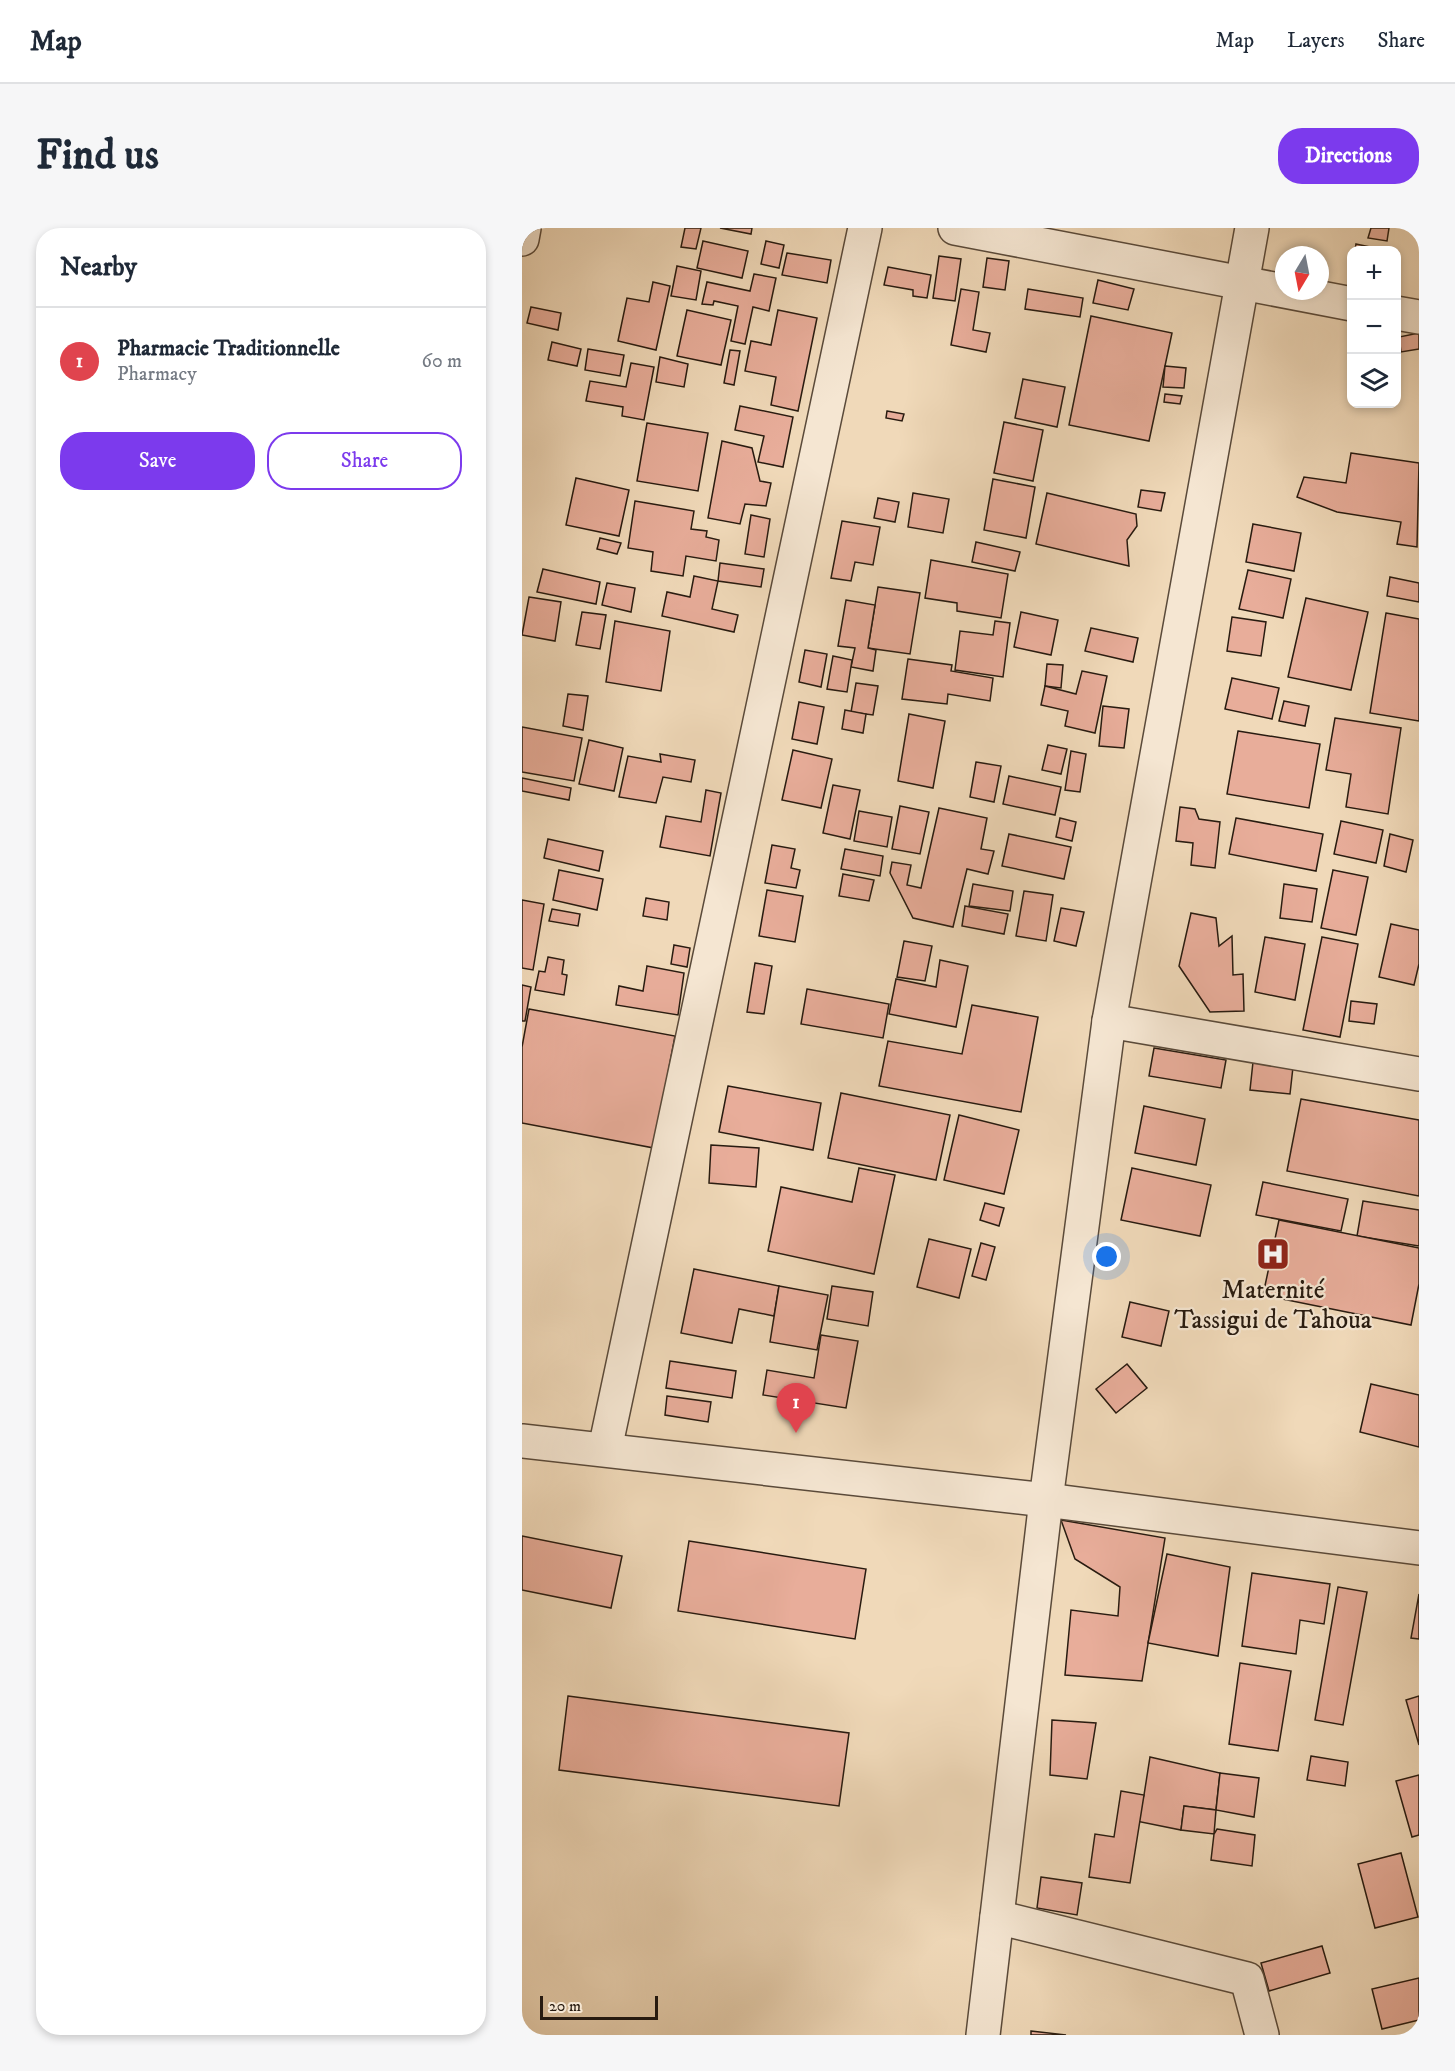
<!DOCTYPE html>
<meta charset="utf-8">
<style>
body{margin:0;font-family:"IM FELL DW Pica",serif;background:#f6f6f7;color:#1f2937}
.controls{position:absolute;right:18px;top:18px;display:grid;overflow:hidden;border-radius:12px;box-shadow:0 3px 9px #0003}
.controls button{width:54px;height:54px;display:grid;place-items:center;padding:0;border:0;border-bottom:2px solid #e0e1e3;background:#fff;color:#1f2937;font:30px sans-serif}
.compass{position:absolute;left:753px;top:18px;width:54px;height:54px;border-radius:50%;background:#fff;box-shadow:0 3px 9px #0003;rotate:190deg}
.scale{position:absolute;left:18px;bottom:15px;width:118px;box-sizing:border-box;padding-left:6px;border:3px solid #281b10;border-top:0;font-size:16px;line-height:21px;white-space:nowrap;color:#281b10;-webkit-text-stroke:4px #f5e6d2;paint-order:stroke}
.you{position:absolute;left:585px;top:1029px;width:21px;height:21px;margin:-15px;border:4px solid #fff;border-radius:50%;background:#1a73e8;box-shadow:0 0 0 9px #1a73e833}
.badge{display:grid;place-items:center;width:39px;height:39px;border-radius:50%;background:#7c3aed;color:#fff;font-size:20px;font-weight:700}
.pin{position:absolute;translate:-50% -50px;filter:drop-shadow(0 2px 3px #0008)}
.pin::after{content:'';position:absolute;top:32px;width:21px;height:18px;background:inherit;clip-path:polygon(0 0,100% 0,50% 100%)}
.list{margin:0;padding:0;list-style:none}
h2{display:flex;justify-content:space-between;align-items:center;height:78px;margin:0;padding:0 24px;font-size:26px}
h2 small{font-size:20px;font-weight:400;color:#747a83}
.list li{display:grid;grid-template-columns:39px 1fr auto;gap:18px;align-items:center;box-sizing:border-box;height:108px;padding:0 24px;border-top:2px solid #e0e1e3}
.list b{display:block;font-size:22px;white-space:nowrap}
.list p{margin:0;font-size:20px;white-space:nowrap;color:#747a83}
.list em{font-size:20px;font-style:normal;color:#747a83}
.actions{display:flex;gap:12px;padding:18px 24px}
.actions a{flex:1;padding:14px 0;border:2px solid #7c3aed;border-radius:24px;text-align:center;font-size:21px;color:#7c3aed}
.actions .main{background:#7c3aed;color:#fff}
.icon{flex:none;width:33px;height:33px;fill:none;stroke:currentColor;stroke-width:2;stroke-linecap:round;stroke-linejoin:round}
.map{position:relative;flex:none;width:897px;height:1807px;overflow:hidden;border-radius:24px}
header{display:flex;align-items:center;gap:36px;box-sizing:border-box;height:84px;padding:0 30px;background:#fff;border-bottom:2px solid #e0e1e3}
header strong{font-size:28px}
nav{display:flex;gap:33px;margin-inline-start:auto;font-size:21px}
.intro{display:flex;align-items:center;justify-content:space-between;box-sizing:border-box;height:144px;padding:0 36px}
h1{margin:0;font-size:42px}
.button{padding:15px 27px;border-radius:24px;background:#7c3aed;color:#fff;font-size:21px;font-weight:700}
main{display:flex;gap:36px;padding:0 36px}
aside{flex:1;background:#fff;border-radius:24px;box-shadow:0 3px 9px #0003}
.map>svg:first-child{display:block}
.building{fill:#e8ad9a;stroke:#281b10;stroke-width:1.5}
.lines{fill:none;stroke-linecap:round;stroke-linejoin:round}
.minor-casing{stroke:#5a4a3a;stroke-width:36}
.minor{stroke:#f5e6d2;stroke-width:33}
.labels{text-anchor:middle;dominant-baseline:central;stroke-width:4.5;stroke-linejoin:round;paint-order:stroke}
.poi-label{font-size:26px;fill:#281b10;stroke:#f5e6d2}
</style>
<header>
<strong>Map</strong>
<nav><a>Map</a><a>Layers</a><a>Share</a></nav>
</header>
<div class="intro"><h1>Find us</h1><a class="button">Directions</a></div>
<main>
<aside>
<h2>Nearby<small></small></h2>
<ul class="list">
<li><span class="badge" style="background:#e0444e">1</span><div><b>Pharmacie Traditionnelle</b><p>Pharmacy</p></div><em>60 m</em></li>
</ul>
<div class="actions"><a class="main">Save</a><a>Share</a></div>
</aside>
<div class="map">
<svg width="897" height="1807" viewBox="0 0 897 1807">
<rect width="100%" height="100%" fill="#f0d9b9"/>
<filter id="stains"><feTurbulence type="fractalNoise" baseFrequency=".00333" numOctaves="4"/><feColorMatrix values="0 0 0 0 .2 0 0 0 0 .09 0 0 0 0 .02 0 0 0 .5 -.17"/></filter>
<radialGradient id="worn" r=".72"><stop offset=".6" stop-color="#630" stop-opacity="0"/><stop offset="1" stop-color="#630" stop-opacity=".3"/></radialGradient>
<!-- building -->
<g class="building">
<polygon points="163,0 179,0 174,21 159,19"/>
<polygon points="198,0 230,0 229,6"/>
<polygon points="849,0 867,0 865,13 846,10"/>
<polygon points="181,13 226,23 220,50 175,40"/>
<polygon points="244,13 262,17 257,40 239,36"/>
<polygon points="834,16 853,20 852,22 833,22"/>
<polygon points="265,25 309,32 305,55 260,47"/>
<polygon points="417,28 439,31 433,73 411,70"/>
<polygon points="465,30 487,33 483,62 461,59"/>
<polygon points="155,38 179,43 174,72 149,68"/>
<polygon points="366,39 409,47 405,70 391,68 391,62 362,57"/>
<polygon points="232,46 254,50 247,83 231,79 223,116 209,113 216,78 192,73 191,77 180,76 185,54 228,63"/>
<polygon points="576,52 612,61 606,82 571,75"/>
<polygon points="131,54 148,58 134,122 96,113 105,70 127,74"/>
<polygon points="439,61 457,64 451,102 468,105 464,124 429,117"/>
<polygon points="506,61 561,70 558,89 503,81"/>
<polygon points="9,79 39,85 36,102 5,95"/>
<polygon points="165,82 209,92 199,137 155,128"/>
<polygon points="256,82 295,90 276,183 249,177 254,149 223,143 229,113 249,117"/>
<polygon points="569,88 650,105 627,213 547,197"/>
<polygon points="897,105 897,121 879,124 877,109"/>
<polygon points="30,114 59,121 55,138 26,132"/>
<polygon points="66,121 102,127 98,148 63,142"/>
<polygon points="208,122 218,123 212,157 202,155"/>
<polygon points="138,129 166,136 162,159 134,154"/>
<polygon points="109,135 132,139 122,192 100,188 101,179 64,173 68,153 104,159"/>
<polygon points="643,138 664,140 662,160 641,159"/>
<polygon points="501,151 543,159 535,199 493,190"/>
<polygon points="643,166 660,168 658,176 642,174"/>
<polygon points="218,178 271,189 261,239 236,234 242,208 213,202"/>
<polygon points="365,183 382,186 380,193 364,190"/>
<polygon points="482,194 521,202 511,253 472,245"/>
<polygon points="125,195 186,205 176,263 115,253"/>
<polygon points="200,213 230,220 238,253 249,255 244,278 223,276 218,296 186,290"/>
<polygon points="829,225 897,235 895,319 875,316 879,294 815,284 775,269 782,249 824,255"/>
<polygon points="54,250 107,262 97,308 44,297"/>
<polygon points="471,251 513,259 504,310 462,302"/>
<polygon points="619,262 643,265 639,283 616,279"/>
<polygon points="391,265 427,271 421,305 386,299"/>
<polygon points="525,265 614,286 615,298 605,312 607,338 514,316"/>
<polygon points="356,270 377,274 373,294 352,290"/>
<polygon points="113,273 172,283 169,301 185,303 184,309 197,312 194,333 164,328 161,348 129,343 131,324 106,320"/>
<polygon points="229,287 248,291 242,329 223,326"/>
<polygon points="320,293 358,299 351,337 333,334 329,353 309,350"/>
<polygon points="731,296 779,305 772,343 724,334"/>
<polygon points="78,310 99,315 95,326 75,321"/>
<polygon points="454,314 498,324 493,343 450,334"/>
<polygon points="409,332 486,346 479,390 435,383 435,375 403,370"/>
<polygon points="198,335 242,341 239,359 196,353"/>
<polygon points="21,341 78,354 74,376 15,364"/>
<polygon points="726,342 769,351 761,390 717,381"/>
<polygon points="172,348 196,353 190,381 216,387 212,404 140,388 145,364 168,369"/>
<polygon points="868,349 897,355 897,374 865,368"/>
<polygon points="85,355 113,360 109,384 80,377"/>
<polygon points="356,359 398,365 388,426 346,420"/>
<polygon points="7,369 39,374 33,413 0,407"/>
<polygon points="784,370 846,384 829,462 766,449"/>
<polygon points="324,372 353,377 346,420 354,422 351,443 329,439 333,420 316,418"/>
<polygon points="60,384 84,387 78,421 54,417"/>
<polygon points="499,384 536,392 529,427 492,419"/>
<polygon points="864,385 897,391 897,493 848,485"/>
<polygon points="710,389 744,394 739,428 705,423"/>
<polygon points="93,393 148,403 139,463 84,454"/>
<polygon points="473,393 488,395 481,449 433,442 438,403 471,407"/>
<polygon points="569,400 616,410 611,434 563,423"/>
<polygon points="283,422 305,426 299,459 277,454"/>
<polygon points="311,428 330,432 325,464 305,461"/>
<polygon points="386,431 430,437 429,443 471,450 468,473 426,466 425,476 380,471"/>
<polygon points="525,436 541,437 539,460 523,458"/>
<polygon points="560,443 585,448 573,505 543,498 546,483 519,477 523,458 554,466"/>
<polygon points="710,450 757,460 750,491 703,481"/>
<polygon points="334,455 356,458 351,487 329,484"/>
<polygon points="46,466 66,468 61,502 41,498"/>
<polygon points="762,473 787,478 783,498 757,493"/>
<polygon points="277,474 302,479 295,516 270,511"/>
<polygon points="581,478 607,481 602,520 577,518"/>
<polygon points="323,482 344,486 341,505 320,501"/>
<polygon points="387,486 423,493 411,560 376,553"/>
<polygon points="813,490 879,500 866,586 824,579 829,546 804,542"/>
<polygon points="0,499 60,510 52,553 0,544"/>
<polygon points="716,503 798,516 787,580 705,566"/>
<polygon points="67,512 101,520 92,563 57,556"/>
<polygon points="526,517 545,521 539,546 520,542"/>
<polygon points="271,522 310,531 299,580 260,572"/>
<polygon points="549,523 564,526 558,564 543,562"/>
<polygon points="138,526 173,532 169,554 141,549 134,575 97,569 106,528 139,534"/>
<polygon points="454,534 479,538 472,574 448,569"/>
<polygon points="487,548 539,559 533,587 481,576"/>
<polygon points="0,550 49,560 47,572 0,563"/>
<polygon points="311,557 338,562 328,611 301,605"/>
<polygon points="184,562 199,565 188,628 138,619 144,588 179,594"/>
<polygon points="378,578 407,584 398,626 370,621"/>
<polygon points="658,579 673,581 677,591 698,594 693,640 669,637 671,615 654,613"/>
<polygon points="417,580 465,590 459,621 472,623 466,646 445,641 431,699 391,690 368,645 370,634 389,637 385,657 399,660"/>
<polygon points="337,583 370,589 365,619 332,613"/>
<polygon points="538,590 554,594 550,613 534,609"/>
<polygon points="714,590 801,606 794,643 707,626"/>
<polygon points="819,593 861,602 854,635 812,626"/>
<polygon points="487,606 549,619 542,651 480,638"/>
<polygon points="868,606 891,612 884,644 862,638"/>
<polygon points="26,611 81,623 77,643 22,630"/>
<polygon points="250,617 273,621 269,640 278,642 274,660 243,655"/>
<polygon points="323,621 361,628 358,648 319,641"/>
<polygon points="37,642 81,651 75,682 31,672"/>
<polygon points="811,642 846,649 834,707 799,700"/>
<polygon points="321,646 352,652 347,673 317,668"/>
<polygon points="451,656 491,663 488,683 447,678"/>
<polygon points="762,656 795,661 790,694 758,690"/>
<polygon points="245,662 281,668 273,714 237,708"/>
<polygon points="502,663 531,667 524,713 494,708"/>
<polygon points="124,670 147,674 145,692 121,688"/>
<polygon points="0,672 22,676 11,742 0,740"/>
<polygon points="443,678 486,686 482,706 440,698"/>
<polygon points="539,680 562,684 554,718 532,713"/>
<polygon points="30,681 58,686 56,698 27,693"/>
<polygon points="669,685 694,690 697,718 710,708 711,747 721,746 722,783 688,784 657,738"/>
<polygon points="869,696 897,702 897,736 892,757 857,749"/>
<polygon points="743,709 783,716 773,772 733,764"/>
<polygon points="800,709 836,716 818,809 781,802"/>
<polygon points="382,713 410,718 403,753 375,749"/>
<polygon points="152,717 168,720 165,739 149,736"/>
<polygon points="26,729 42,732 40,746 45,747 42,767 13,762 17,743 23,744"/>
<polygon points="418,732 446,738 434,799 367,786 374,751 414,759"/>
<polygon points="233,735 250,738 242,786 225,784"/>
<polygon points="125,738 162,745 156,787 94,777 97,758 121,763"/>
<polygon points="0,757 9,759 3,793 0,793"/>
<polygon points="285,761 367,776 361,810 279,796"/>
<polygon points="829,773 855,776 852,796 827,793"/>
<polygon points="450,777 516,789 499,884 357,858 366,813 440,826"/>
<polygon points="7,781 153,808 132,920 0,895 0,819"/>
<polygon points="632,820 704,832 699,860 627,848"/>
<polygon points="731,834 771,839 768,866 728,862"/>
<polygon points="206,858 299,875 291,922 197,904"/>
<polygon points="319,865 428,887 414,952 306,930"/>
<polygon points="779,871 897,892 897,968 765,943"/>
<polygon points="622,878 683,891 674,937 613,925"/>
<polygon points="437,887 497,902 482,966 422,952"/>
<polygon points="189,917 237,920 234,959 187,955"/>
<polygon points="337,940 373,947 352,1046 246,1023 259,959 330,974"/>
<polygon points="610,940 689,957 678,1008 599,992"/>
<polygon points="741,954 826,971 819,1003 734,987"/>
<polygon points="841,973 897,982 897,1018 835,1008"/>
<polygon points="463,975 482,980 477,998 458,992"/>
<polygon points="757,992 897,1020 897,1056 889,1097 741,1067"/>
<polygon points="407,1011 449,1021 437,1070 395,1059"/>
<polygon points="459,1015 473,1019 464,1052 450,1048"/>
<polygon points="172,1041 257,1058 252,1088 217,1081 210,1115 159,1105"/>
<polygon points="257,1058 306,1067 295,1122 248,1114"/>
<polygon points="310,1058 351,1064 346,1098 305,1091"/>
<polygon points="608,1074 647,1083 639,1118 600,1109"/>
<polygon points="299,1107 336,1113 324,1180 241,1167 245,1142 292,1150"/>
<polygon points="148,1133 214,1143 210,1170 144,1160"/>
<polygon points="605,1136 625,1160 594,1185 574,1161"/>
<polygon points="849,1156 897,1167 897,1219 838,1204"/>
<polygon points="145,1168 189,1174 186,1194 143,1187"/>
<polygon points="539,1292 643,1310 620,1453 543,1447 549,1382 596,1388 598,1359 553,1331"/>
<polygon points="0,1308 100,1328 89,1380 0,1362"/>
<polygon points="167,1313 344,1341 333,1411 156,1383"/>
<polygon points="645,1326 708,1339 696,1428 626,1415"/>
<polygon points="730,1345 808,1356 802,1396 778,1392 774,1426 720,1418"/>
<polygon points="816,1359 845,1364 821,1497 793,1492"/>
<polygon points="897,1366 897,1411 889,1410"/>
<polygon points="718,1435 769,1443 756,1523 707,1516"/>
<polygon points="46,1468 327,1505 317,1578 37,1542"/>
<polygon points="897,1468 897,1517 884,1472"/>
<polygon points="530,1492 574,1495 565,1551 528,1547"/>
<polygon points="789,1528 826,1534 823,1558 785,1552"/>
<polygon points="628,1529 698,1545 694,1582 662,1578 659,1602 614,1593 622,1567"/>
<polygon points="698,1545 737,1550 732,1589 694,1582"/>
<polygon points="897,1547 897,1607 890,1609 874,1553"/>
<polygon points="599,1563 622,1567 608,1655 567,1649 573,1606 592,1609"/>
<polygon points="662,1578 694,1582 692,1606 659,1602"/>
<polygon points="695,1601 733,1607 730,1638 689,1632 692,1606"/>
<polygon points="879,1625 896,1689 853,1700 836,1636"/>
<polygon points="519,1649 560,1655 555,1687 515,1680"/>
<polygon points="800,1718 808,1745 747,1763 739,1735"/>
<polygon points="897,1750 897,1792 860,1801 850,1761"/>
<polygon points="509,1803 544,1807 509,1807"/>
</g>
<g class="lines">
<!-- minor casing -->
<g class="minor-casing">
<g id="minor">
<polyline points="433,0 830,76"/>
<polyline points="0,11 2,0"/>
<polyline points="874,85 897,89"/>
<polyline points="587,793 897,846"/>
<polyline points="0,1213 524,1272 897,1320"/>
<polyline points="83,1221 343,0"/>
<polyline points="475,1689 725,1751 740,1807"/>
<polyline points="461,1807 524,1272 587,793 730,0"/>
</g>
</g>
<!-- minor -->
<use href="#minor" class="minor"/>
</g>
<!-- icons -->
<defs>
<g id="hospital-square" transform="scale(1.725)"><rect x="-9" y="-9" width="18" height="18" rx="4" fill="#8f2418" stroke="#f5e6d2"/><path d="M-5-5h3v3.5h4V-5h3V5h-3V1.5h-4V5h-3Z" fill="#fff"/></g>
</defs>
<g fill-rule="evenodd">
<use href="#hospital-square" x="751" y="1026"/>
</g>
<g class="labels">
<!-- poi labels -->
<g class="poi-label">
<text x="751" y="1062">Maternité<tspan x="751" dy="30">Tassigui de Tahoua</tspan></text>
</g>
</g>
<rect width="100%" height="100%" filter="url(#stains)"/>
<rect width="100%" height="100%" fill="url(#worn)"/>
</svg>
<div class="controls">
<button>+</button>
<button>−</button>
<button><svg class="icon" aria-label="layers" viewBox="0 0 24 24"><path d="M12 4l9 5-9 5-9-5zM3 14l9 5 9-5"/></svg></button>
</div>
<svg class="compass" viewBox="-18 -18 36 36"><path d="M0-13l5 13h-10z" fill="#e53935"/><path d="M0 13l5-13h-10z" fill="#747a83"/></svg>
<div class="scale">20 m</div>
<div class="you"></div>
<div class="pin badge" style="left:274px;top:1205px;background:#e0444e">1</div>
</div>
</main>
